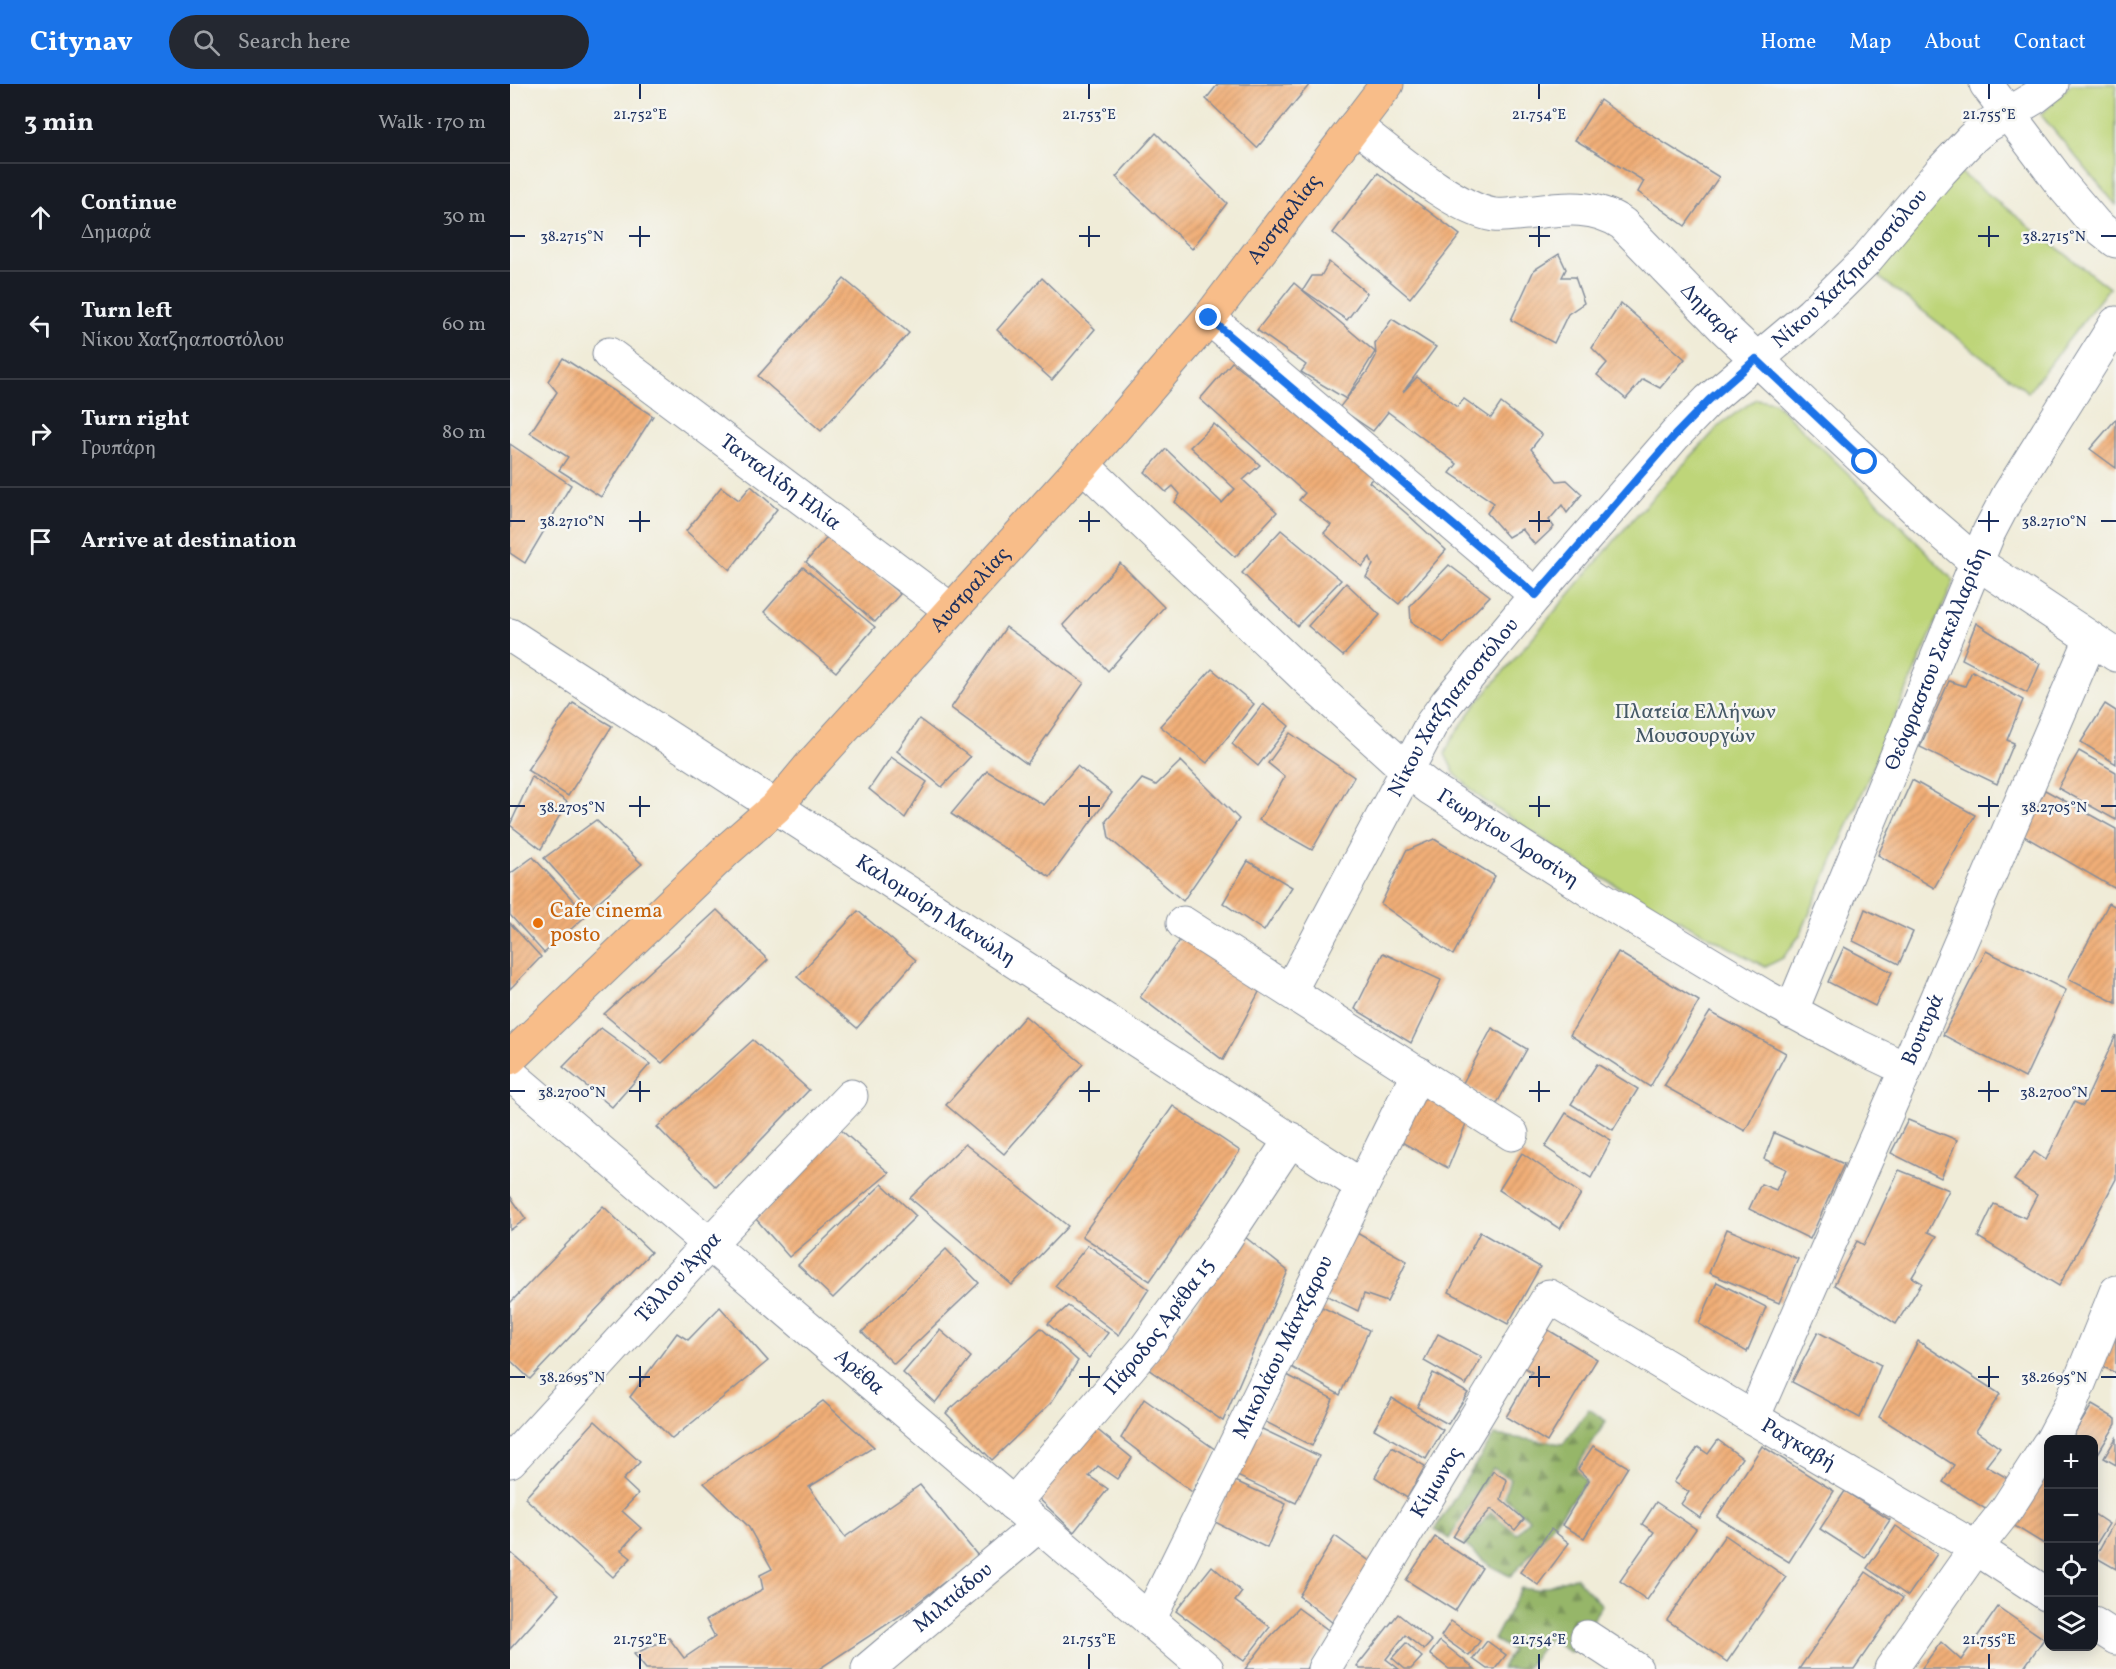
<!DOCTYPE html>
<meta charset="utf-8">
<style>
body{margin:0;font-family:Vollkorn,serif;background:#242831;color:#f1f3f6}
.controls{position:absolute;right:18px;bottom:18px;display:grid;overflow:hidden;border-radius:12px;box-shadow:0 3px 15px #0003}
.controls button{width:54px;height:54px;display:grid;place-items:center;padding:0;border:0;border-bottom:2px solid #363941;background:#171b24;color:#f1f3f6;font:30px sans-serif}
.stop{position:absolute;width:18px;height:18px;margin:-14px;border:4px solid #1a73e8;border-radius:50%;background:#fff}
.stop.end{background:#1a73e8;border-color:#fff;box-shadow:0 2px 6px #0008}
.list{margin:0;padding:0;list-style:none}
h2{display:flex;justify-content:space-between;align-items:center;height:78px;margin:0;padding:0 24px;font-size:26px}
h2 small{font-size:20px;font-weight:400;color:#9ea1a6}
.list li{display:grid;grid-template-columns:39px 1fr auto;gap:18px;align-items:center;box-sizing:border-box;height:108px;padding:0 24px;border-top:2px solid #363941}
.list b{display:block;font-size:22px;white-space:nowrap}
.list p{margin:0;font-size:20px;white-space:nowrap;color:#9ea1a6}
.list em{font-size:20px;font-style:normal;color:#9ea1a6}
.icon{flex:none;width:33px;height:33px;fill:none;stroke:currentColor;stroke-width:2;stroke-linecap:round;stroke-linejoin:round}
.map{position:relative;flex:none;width:1606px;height:1585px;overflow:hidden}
header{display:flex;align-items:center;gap:36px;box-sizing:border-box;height:84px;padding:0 30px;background:#1a73e8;color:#fff}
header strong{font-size:28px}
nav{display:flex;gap:33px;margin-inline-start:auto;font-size:21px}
.search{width:420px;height:54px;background:#242831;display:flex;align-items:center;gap:15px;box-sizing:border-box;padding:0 21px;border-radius:33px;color:#9ea1a6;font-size:22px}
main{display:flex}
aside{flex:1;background:#171b24}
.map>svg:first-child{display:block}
.green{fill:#bed579;stroke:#6c826c;stroke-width:1.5}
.forest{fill:url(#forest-firs);stroke:#587264;stroke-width:1.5}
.building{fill:url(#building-hatch)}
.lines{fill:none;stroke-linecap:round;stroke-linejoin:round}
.minor-casing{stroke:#868e9b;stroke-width:35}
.major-casing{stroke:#868e9b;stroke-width:35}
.minor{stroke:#fff;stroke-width:33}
.major{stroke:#f8bd89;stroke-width:33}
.route{stroke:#1a73e8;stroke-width:8}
.ticks{fill:none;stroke:#1b2f5e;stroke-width:2}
.food-dot{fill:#e8710a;stroke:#f6f6f2;stroke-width:2}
.labels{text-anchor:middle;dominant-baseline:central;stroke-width:5;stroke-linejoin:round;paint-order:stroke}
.street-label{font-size:21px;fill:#1b2f5e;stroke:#f6f6f2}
.park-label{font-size:21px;fill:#445865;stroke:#f6f6f2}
.food-label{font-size:21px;fill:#c56008;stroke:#f6f6f2;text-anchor:start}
.ticks-label{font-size:15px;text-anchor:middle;fill:#1b2f5e;stroke:#f6f6f2;stroke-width:5;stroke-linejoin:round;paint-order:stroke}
</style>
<header>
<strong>Citynav</strong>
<div class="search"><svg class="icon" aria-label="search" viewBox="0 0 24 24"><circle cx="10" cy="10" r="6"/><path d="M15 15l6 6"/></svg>Search here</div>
<nav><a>Home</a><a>Map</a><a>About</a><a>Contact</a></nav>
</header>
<main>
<aside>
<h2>3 min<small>Walk · 170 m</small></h2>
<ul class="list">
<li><svg class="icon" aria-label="ahead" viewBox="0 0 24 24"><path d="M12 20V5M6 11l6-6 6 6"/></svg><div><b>Continue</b><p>Δημαρά</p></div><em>30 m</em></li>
<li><svg class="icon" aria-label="left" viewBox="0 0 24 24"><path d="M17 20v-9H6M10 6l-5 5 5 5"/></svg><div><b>Turn left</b><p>Νίκου Χατζηαποστόλου</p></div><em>60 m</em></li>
<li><svg class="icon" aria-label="right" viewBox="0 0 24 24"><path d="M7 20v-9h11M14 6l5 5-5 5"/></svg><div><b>Turn right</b><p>Γρυπάρη</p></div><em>80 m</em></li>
<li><svg class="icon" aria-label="arrive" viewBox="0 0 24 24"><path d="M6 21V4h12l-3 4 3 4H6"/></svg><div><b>Arrive at destination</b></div></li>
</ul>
</aside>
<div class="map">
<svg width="1606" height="1585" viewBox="0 0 1606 1585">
<defs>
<pattern id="forest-firs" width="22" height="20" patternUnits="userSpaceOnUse" patternTransform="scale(1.5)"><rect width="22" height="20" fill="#96b669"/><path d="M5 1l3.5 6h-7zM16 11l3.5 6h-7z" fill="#7a945a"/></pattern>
<pattern id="building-hatch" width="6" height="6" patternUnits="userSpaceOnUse" patternTransform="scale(1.5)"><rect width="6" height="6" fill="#f0ae77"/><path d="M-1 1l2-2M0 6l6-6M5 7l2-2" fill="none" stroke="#cd9669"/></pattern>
</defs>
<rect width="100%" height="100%" fill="#f6f6f2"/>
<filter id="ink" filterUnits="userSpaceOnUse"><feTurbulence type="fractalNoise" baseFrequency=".0167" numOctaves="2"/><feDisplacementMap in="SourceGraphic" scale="12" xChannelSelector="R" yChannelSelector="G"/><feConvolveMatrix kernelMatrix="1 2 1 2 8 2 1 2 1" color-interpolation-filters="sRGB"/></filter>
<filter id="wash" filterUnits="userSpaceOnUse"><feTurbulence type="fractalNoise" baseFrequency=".008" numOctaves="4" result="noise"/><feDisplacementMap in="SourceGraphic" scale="24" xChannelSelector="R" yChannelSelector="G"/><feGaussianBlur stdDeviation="1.35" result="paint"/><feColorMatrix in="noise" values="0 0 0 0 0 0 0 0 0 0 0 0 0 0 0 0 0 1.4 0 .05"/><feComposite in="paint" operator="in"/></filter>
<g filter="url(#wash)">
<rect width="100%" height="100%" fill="#f0ecd8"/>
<!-- green -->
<g class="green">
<polygon points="1561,0 1606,0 1606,121 1531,31"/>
<polygon points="1446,85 1599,204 1518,308 1365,190"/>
<polygon points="1246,315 1264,318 1370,420 1444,497 1290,851 1273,874 1255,883 1087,791 972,715 945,690 935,670 942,654 967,619 1123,435 1212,339"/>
</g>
<!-- forest -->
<g class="forest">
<polygon points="1079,1325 1096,1337 1066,1384 1076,1398 1014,1478 1000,1492 979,1481 954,1460 981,1428 1007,1450 1019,1435 994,1413 1000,1394 983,1384 939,1455 925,1445 984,1351 1053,1360"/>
<polygon points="1065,1493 1092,1521 1060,1569 1039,1554 1016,1585 991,1585 1002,1566 984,1556 1011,1504 1026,1506"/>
</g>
<g id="blocks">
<!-- building -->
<g class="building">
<polygon points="708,0 800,0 747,64 696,15"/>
<polygon points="1090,16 1125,41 1209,93 1175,142 1128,108 1134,97 1065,56"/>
<polygon points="646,49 717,119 682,165 606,93"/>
<polygon points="868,89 950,151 900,214 823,149"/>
<polygon points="1049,170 1056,185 1052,193 1065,193 1074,219 1058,230 1044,259 1001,236 1024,186"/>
<polygon points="819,178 857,209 837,236 793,206 802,192 811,192"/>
<polygon points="532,194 585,245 542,296 487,246"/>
<polygon points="334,195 399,249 311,347 248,292"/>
<polygon points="784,199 865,268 836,315 791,288 796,281 747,246"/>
<polygon points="1111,219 1175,275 1150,304 1133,295 1116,315 1087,291 1097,279 1082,264"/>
<polygon points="882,235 926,263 893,308 907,293 947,323 954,315 981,334 991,319 1032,351 1021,365 1047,397 1057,396 1072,410 1057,429 1052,421 1039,436 1044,443 1025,461 1012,445 998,453 977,429 984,419 940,389 947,380 878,328 863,347 829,324 857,288 866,272 865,259"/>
<polygon points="53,274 143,332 91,413 49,386 58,373 20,349 47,308 38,297"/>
<polygon points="722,278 865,392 859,398 896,429 936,466 889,520 856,493 863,481 860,473 852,483 814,449 821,441 789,416 795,409 690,315"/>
<polygon points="1606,335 1606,384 1580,365"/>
<polygon points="704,340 750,381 733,396 767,428 725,473 665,418 670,410 663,402 656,408 635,388 656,365 712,419 725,405 680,363"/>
<polygon points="0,360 61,401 15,479 0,469"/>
<polygon points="241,402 267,425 220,486 176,447 211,403 229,416"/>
<polygon points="771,446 831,496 787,542 732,489"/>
<polygon points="320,450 390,510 365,538 296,478"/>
<polygon points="610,479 654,523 598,587 553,541"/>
<polygon points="939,481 980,512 934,559 901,538 900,522"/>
<polygon points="293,483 365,543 326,588 254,528"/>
<polygon points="836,499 870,531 833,572 798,542"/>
<polygon points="1466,539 1530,580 1517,609 1452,575"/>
<polygon points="496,543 574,599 517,680 441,624"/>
<polygon points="702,585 744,620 697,679 650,642"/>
<polygon points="1462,587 1513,616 1497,656 1504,659 1487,700 1410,663 1439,597 1455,602"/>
<polygon points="63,619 102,642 58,712 17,686"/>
<polygon points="753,620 779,642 748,682 722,660"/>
<polygon points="1595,620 1606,627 1606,680 1571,658"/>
<polygon points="409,635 460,673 432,703 387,667"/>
<polygon points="780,649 844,693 802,766 749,736 775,693 758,679"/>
<polygon points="1569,667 1606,688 1606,736 1548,704"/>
<polygon points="381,673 417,698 395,734 359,705"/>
<polygon points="671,677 729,735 673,817 599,754 596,737 632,695 646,701"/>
<polygon points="567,682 602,709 540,793 441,730 477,687 534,721"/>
<polygon points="22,693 57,718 31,765 0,741"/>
<polygon points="1402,696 1465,731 1424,804 1368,771"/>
<polygon points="1535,706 1606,745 1606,800 1604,804 1512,751"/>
<polygon points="86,736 132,780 80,825 34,774"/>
<polygon points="924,755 985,792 943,871 871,820 896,767"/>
<polygon points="23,773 77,831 34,869 0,831 0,790"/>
<polygon points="738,777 782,803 754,847 713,819"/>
<polygon points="1599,819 1606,823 1606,919 1558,895"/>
<polygon points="1355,825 1403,848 1389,880 1343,857"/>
<polygon points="207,826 258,876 152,979 94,930"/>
<polygon points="348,827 406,876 347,944 287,893"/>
<polygon points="0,839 31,873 0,905"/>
<polygon points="673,852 749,908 713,976 630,913"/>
<polygon points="1334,863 1382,888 1365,922 1318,898"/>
<polygon points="1476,867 1556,906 1515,994 1433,951"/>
<polygon points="1108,868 1189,917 1140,1003 1060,951"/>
<polygon points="873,869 931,896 901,959 845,925"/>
<polygon points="1200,928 1276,969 1235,1047 1154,1002"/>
<polygon points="515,932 573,980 494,1070 436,1021"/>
<polygon points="91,944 140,980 102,1023 53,983"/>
<polygon points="982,944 1017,965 986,1021 953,999"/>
<polygon points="1606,951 1606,1095 1549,1202 1468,1153 1484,1120 1515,1134 1527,1111 1504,1096 1524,1068 1536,1076 1564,1018 1573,1022"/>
<polygon points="243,956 299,1006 206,1103 147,1043"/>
<polygon points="1087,980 1128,1005 1103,1046 1061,1020"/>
<polygon points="909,1007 958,1035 938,1084 888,1056"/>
<polygon points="663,1022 730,1067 640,1197 572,1152"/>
<polygon points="1056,1029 1101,1056 1081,1094 1035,1063"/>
<polygon points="1398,1036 1447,1056 1431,1094 1381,1069"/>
<polygon points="331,1046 379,1089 279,1173 246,1135"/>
<polygon points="1264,1049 1334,1080 1300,1155 1239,1125 1251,1100 1266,1106 1276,1085 1254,1075"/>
<polygon points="455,1060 558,1142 502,1201 400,1114"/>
<polygon points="1012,1069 1071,1110 1050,1145 989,1106"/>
<polygon points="1389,1086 1439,1106 1418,1148 1427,1152 1402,1193 1412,1199 1386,1240 1324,1201 1347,1157 1354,1161"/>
<polygon points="372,1100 406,1132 323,1214 288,1181"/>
<polygon points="0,1112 16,1135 0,1146"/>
<polygon points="93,1122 141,1168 20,1295 0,1276 0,1219"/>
<polygon points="1217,1145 1288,1175 1269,1219 1199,1189"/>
<polygon points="845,1148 897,1177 877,1218 854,1210 848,1227 813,1210"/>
<polygon points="970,1148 1030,1183 998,1240 939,1208"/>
<polygon points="735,1153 778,1187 713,1337 638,1285"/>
<polygon points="578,1161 639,1205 609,1251 545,1202"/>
<polygon points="436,1165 469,1199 384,1280 352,1248"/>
<polygon points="1207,1198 1256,1223 1237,1268 1189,1240"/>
<polygon points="558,1222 598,1249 579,1274 538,1240"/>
<polygon points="210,1223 258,1277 162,1355 120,1313 167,1249 178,1256"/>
<polygon points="812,1223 859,1246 830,1311 781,1283"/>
<polygon points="1030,1241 1087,1275 1037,1358 996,1333 1022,1288 1007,1279"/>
<polygon points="531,1244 568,1277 541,1319 482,1376 436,1329"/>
<polygon points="430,1246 461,1273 425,1319 393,1289"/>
<polygon points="1308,1248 1371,1281 1350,1334 1282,1298"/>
<polygon points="928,1250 972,1273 956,1301 914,1277"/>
<polygon points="1606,1250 1606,1289 1591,1282"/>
<polygon points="1408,1257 1490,1310 1466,1347 1490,1364 1476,1382 1499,1395 1477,1426 1433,1398 1444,1381 1369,1333"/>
<polygon points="923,1289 958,1309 938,1340 907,1323"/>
<polygon points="777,1291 823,1315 802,1362 754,1337"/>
<polygon points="882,1314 933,1346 916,1375 864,1345"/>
<polygon points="634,1315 706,1366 682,1408 611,1354"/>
<polygon points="313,1317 364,1363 299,1403 335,1453 410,1401 468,1472 393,1530 309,1585 136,1585 124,1570 159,1554 174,1574 205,1553 196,1536 253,1505 250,1491 262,1485 238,1442 194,1399"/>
<polygon points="1582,1321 1606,1335 1606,1340 1584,1376 1584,1356 1560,1356"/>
<polygon points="85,1337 130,1378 113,1396 128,1410 112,1427 131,1444 111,1466 121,1474 103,1493 15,1414"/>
<polygon points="579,1339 622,1374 607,1395 588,1382 579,1392 598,1405 564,1448 524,1410"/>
<polygon points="750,1344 809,1372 786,1419 727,1392"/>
<polygon points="1606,1354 1606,1381 1594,1374"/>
<polygon points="1208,1356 1232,1374 1190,1434 1171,1420 1179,1408 1164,1398 1188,1363 1198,1370"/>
<polygon points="1083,1362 1118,1383 1074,1454 1052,1441 1079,1396 1068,1385"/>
<polygon points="1252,1362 1324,1407 1279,1478 1207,1433"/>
<polygon points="882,1363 915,1382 897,1414 865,1393"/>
<polygon points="1538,1384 1538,1453 1534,1460 1503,1441"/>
<polygon points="983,1387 997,1396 991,1415 1014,1435 1005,1446 981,1425 952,1458 943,1453"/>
<polygon points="723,1396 776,1420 757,1464 705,1438"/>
<polygon points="1335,1407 1380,1436 1355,1474 1310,1445"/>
<polygon points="1146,1418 1186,1445 1137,1516 1110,1497 1144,1448 1132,1440"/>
<polygon points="1584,1430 1599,1440 1584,1464"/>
<polygon points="1606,1435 1606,1485 1585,1473"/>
<polygon points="1386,1442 1427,1470 1398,1512 1357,1484"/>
<polygon points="1041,1445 1059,1459 1028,1501 1010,1488"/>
<polygon points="1215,1451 1276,1493 1217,1578 1157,1536"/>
<polygon points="825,1452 865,1481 828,1543 789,1512"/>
<polygon points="925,1453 972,1484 945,1527 896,1496"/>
<polygon points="0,1468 49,1510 0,1565"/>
<polygon points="702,1482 732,1508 725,1517 760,1543 734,1577 666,1527"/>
<polygon points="1356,1488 1393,1514 1344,1585 1289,1585"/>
<polygon points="1488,1523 1534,1555 1513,1585 1411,1585 1431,1558 1451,1576"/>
<polygon points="788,1524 821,1548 796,1585 735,1585 758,1555"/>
<polygon points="888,1530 922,1557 914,1566 895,1551 876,1575 889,1585 850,1585 847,1582"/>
<polygon points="941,1537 970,1557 959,1572 931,1552"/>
<polygon points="930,1557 965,1585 939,1585 920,1570"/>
<polygon points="977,1557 996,1571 985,1585 977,1585 963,1575"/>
<polygon points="896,1559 912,1573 901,1585 895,1585 882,1574"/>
</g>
</g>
</g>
<g filter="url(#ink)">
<use href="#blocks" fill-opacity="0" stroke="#868e9b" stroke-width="1.5"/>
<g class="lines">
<!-- minor casing -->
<g class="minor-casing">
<g id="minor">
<polyline points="1476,0 1552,101 1586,141 1606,157"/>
<path id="s1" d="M845,42C880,68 942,124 984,131C994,132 1005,130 1016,129C1050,125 1083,119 1113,140L1215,245L1416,435L1466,478L1606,571"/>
<polyline points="699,234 1026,511"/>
<path id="s2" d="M99,270L441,526"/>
<path id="s3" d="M573,381L799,597L896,685L920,704L1096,817L1254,912L1335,956L1396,985"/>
<path id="s4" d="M0,551L852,1102"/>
<polyline points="673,839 1002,1050"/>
<path id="s5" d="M780,907L922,639L938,617L1026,511L1165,351L1199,316L1301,230L1355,177L1431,87L1462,54L1475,43L1524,14L1542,0"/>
<path id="s6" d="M1281,928L1479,448L1499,410L1606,239"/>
<path id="s7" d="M0,990L697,1585"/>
<path id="s8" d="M1243,1334L1396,985L1581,555"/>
<polyline points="1542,1356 1560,1322 1606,1208"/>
<path id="s9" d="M0,1377L199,1160L341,1012"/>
<path id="s10" d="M503,1420L635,1265L713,1158L781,1055"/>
<path id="s11" d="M639,1536L908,989"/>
<polyline points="1584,1540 1606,1554"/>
<polyline points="1077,1553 1126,1585"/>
<path id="s12" d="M358,1585L529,1441"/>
<path id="s13" d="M814,1585L1039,1212L1243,1334L1466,1464L1538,1511"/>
<polyline points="1381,1585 1466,1464 1496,1426 1538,1361"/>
</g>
</g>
<!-- major casing -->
<g class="major-casing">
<g id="major">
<path id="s14" d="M0,974L217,766L266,723L301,681L573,381L699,234L877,0"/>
</g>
</g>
<!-- minor -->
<use href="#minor" class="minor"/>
<!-- major -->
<use href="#major" class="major"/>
</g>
</g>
<g class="lines" filter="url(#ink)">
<!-- route -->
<polyline class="route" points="699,234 1026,511 1165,351 1199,316 1246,275 1355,378"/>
</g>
<!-- ticks -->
<path class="ticks" d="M130,0V15M579,0V15M1029,0V15M1479,0V15M130,142V163M579,142V163M1029,142V163M1479,142V163M0,152H15M119,152H140M569,152H590M1019,152H1040M1468,152H1489M1591,152H1606M130,427V448M579,427V448M1029,427V448M1479,427V448M0,437H15M119,437H140M569,437H590M1019,437H1040M1468,437H1489M1591,437H1606M130,712V733M579,712V733M1029,712V733M1479,712V733M0,722H15M119,722H140M569,722H590M1019,722H1040M1468,722H1489M1591,722H1606M130,997V1018M579,997V1018M1029,997V1018M1479,997V1018M0,1007H15M119,1007H140M569,1007H590M1019,1007H1040M1468,1007H1489M1591,1007H1606M130,1282V1303M579,1282V1303M1029,1282V1303M1479,1282V1303M0,1293H15M119,1293H140M569,1293H590M1019,1293H1040M1468,1293H1489M1591,1293H1606M130,1570V1585M579,1570V1585M1029,1570V1585M1479,1570V1585"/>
<!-- markers -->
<circle class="food-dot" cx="28" cy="839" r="6"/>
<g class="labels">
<!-- street labels -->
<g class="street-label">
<text stroke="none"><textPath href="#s14" startOffset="1143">Αυστραλίας</textPath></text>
<text stroke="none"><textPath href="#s5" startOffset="922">Νίκου Χατζηαποστόλου</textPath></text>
<text stroke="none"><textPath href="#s1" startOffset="423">Δημαρά</textPath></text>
<text stroke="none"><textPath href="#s2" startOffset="214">Τανταλίδη Ηλία</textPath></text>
<text stroke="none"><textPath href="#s14" startOffset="657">Αυστραλίας</textPath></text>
<text stroke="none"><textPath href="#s6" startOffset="382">Θεόφραστου Σακελλαρίδη</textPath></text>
<text stroke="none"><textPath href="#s5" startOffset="328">Νίκου Χατζηαποστόλου</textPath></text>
<text stroke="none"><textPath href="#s3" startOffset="567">Γεωργίου Δροσίνη</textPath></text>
<text stroke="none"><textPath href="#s4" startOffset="507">Καλομοίρη Μανώλη</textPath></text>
<text stroke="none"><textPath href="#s8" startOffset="424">Βουτυρά</textPath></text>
<text stroke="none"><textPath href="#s9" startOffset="249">Τέλλου Άγρα</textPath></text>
<text stroke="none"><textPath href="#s10" startOffset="230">Πάροδος Αρέθα 15</textPath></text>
<text stroke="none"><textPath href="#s11" startOffset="304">Μικολάου Μάντζαρου</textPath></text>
<text stroke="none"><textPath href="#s7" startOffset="459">Αρέθα</textPath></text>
<text stroke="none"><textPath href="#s13" startOffset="726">Ραγκαβή</textPath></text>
<text stroke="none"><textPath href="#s13" startOffset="218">Κίμωνος</textPath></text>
<text stroke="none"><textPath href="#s12" startOffset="111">Μιλτιάδου</textPath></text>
</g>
<!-- park labels -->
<g class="park-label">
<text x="1185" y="628">Πλατεία Ελλήνων<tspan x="1185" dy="24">Μουσουργών</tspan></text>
</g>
<!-- food labels -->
<g class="food-label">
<text x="40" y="827">Cafe cinema<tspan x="40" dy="24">posto</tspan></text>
</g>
</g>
<g class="ticks-label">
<text x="130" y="35">21.752°E</text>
<text x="579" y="35">21.753°E</text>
<text x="1029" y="35">21.754°E</text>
<text x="1479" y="35">21.755°E</text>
<text x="62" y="157">38.2715°N</text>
<text x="1544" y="157">38.2715°N</text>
<text x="62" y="442">38.2710°N</text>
<text x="1544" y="442">38.2710°N</text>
<text x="62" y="728">38.2705°N</text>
<text x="1544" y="728">38.2705°N</text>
<text x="62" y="1013">38.2700°N</text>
<text x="1544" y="1013">38.2700°N</text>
<text x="62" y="1298">38.2695°N</text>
<text x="1544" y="1298">38.2695°N</text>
<text x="130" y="1560">21.752°E</text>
<text x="579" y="1560">21.753°E</text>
<text x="1029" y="1560">21.754°E</text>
<text x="1479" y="1560">21.755°E</text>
</g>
</svg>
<div class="controls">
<button>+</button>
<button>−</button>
<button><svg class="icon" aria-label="locate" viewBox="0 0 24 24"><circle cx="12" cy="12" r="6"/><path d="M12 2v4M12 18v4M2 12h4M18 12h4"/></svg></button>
<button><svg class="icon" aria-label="layers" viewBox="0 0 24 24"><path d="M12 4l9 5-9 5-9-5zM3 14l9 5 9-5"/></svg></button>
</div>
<div class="stop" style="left:1355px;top:378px"></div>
<div class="stop end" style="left:699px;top:234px"></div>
</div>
</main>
